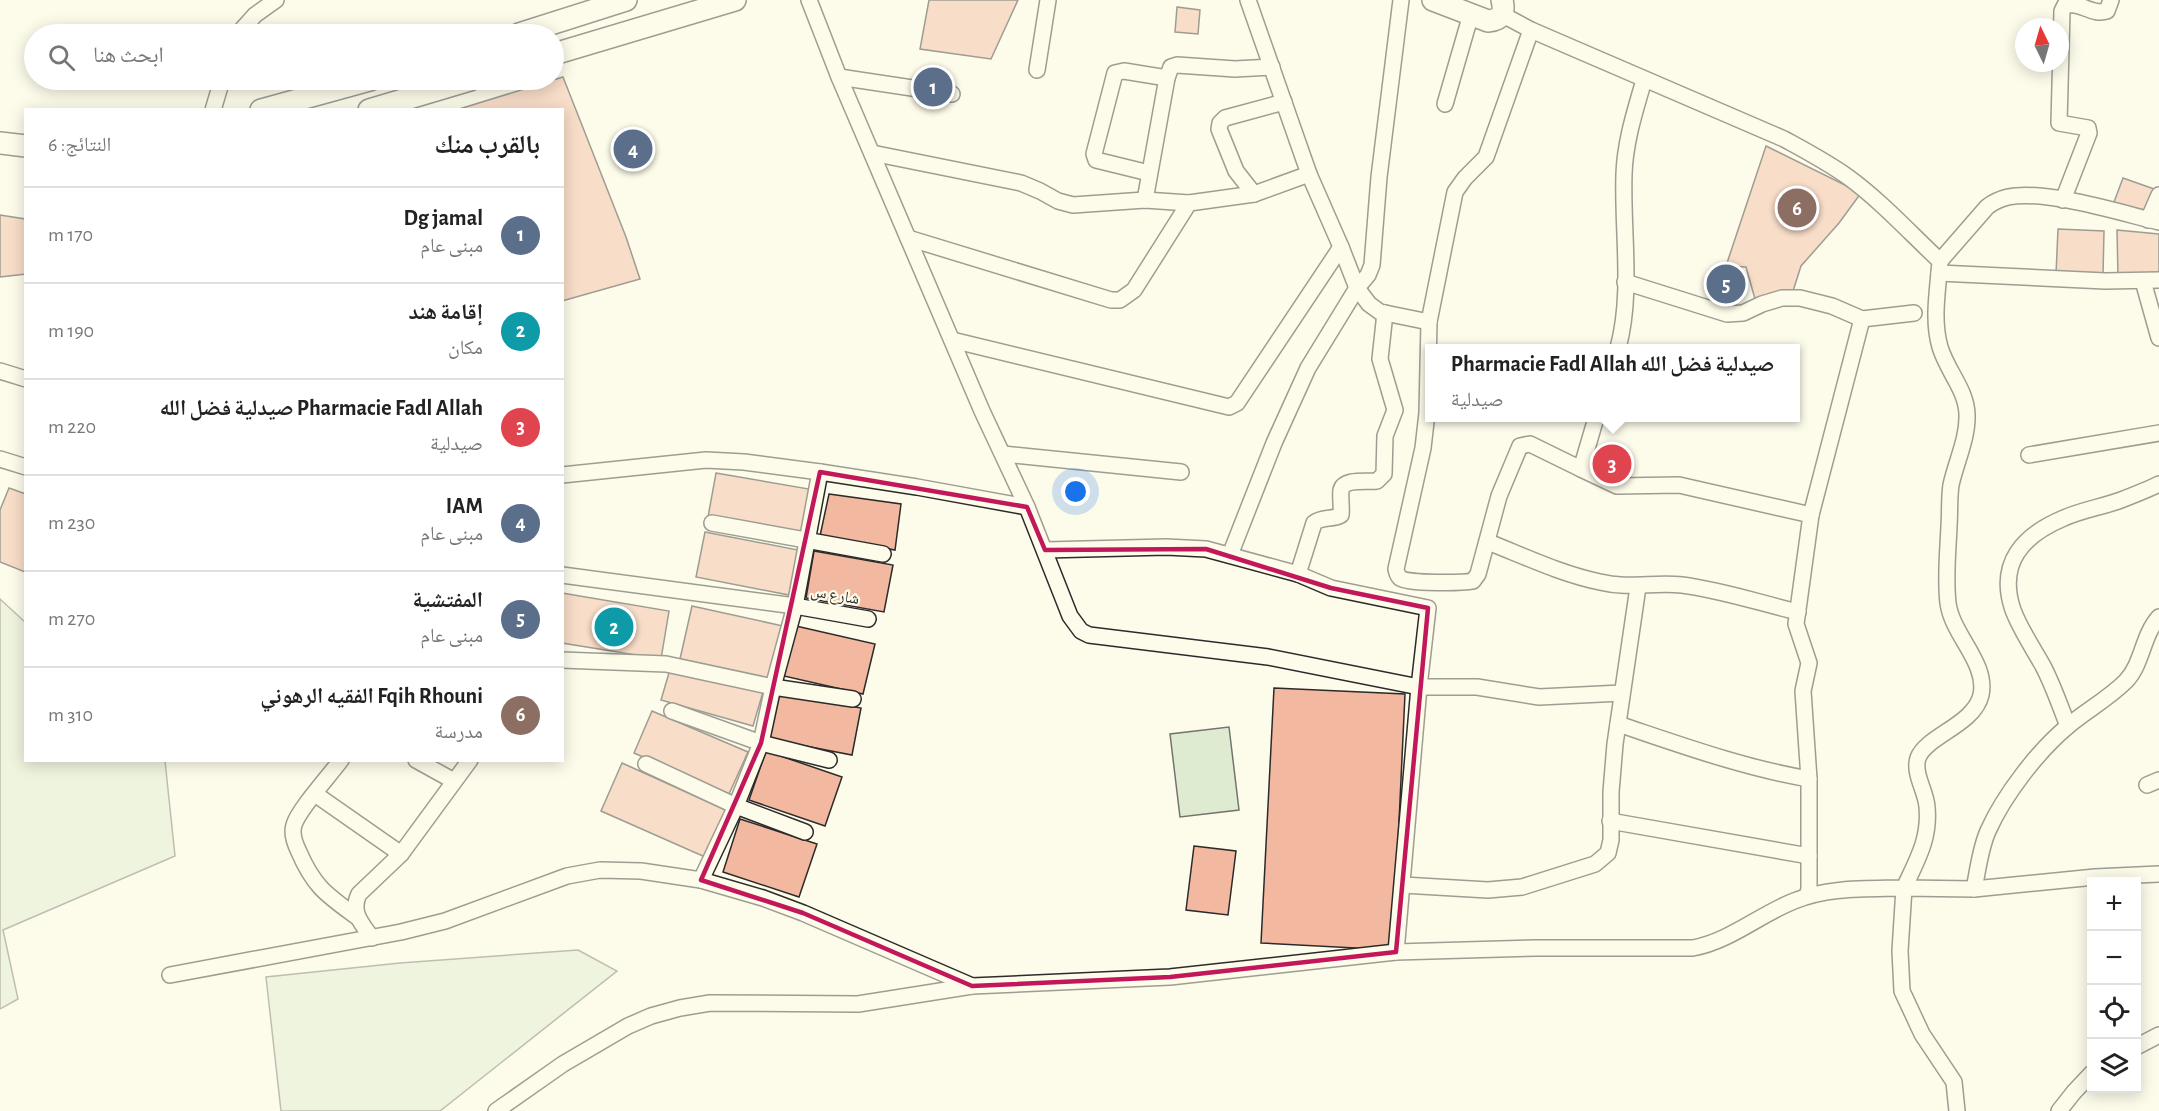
<!DOCTYPE html>
<html lang="ar">
<meta charset="utf-8">
<style>
body{margin:0;font-family:"Alegreya Sans","Noto Naskh Arabic",sans-serif;background:#f2f2f2;color:#222;direction:rtl}
.controls{position:absolute;right:18px;bottom:18px;display:grid;overflow:hidden;border-radius:0px;box-shadow:0 3px 15px #0003}
.controls button{width:54px;height:54px;display:grid;place-items:center;padding:0;border:0;border-bottom:2px solid #e0e0e0;background:#fff;color:#222;font:30px sans-serif}
.compass{position:absolute;left:2015px;top:18px;width:54px;height:54px;border-radius:50%;background:#fff;box-shadow:0 3px 15px #0003;rotate:355deg}
.you{position:absolute;left:1076px;top:492px;width:21px;height:21px;margin:-15px;border:4px solid #fff;border-radius:50%;background:#1a73e8;box-shadow:0 0 0 9px #1a73e833}
.badge{display:grid;place-items:center;width:39px;height:39px;border-radius:50%;background:#c62828;color:#fff;font-size:20px;font-weight:700}
.pin{position:absolute;translate:-50% -50%;border:3px solid #fff;box-shadow:0 2px 6px #0006}
.popup{position:absolute;left:1425px;top:344px;width:375px;height:78px;box-sizing:border-box;display:grid;place-content:center;border-radius:0px;background:#fff;filter:drop-shadow(0 2px 4px #0005);font-size:20px;white-space:nowrap;color:#767676}
.popup b{font-size:22px;color:#222}
.popup::after{content:'';position:absolute;left:50%;top:100%;margin-left:-12px;border:12px solid transparent;border-top-color:#fff}
.list{margin:0;padding:0;list-style:none}
h2{display:flex;justify-content:space-between;align-items:center;height:78px;margin:0;padding:0 24px;font-size:26px}
h2 small{font-size:20px;font-weight:400;color:#767676}
.list li{display:grid;grid-template-columns:39px 1fr auto;gap:18px;align-items:center;box-sizing:border-box;height:96px;padding:0 24px;border-top:2px solid #e0e0e0}
.list b{display:block;font-size:22px;white-space:nowrap}
.list p{margin:0;font-size:20px;white-space:nowrap;color:#767676}
.list em{font-size:20px;font-style:normal;color:#767676}
.icon{flex:none;width:33px;height:33px;fill:none;stroke:currentColor;stroke-width:2;stroke-linecap:round;stroke-linejoin:round}
.map{position:relative;flex:none;width:2159px;height:1111px;overflow:hidden;direction:ltr}
.search{position:absolute;background:#fff;box-shadow:0 3px 15px #0003;left:24px;top:24px;width:540px;height:66px;display:flex;align-items:center;gap:15px;box-sizing:border-box;padding:0 21px;border-radius:33px;color:#767676;font-size:22px}
.panel{position:absolute;background:#fff;box-shadow:0 3px 15px #0003;left:24px;top:108px;width:540px;height:654px;border-radius:0px;direction:rtl}
.map>svg:first-child{display:block}
.green{fill:#deebd1;stroke:#74746e;stroke-width:1.5}
.building{fill:#f2b8a0;stroke:#2b2b2b;stroke-width:1.5}
.lines{fill:none;stroke-linecap:round;stroke-linejoin:round}
.street-casing{stroke:#2b2b2b;stroke-width:18}
.secondary-casing{stroke:#2b2b2b;stroke-width:24}
.street{stroke:#fdfbea;stroke-width:15}
.secondary{stroke:#fdfbea;stroke-width:21}
.marked{fill:none;stroke:#c2185b;stroke-width:4.5;stroke-linejoin:round}
.labels{text-anchor:middle;dominant-baseline:central;stroke-width:4.5;stroke-linejoin:round;paint-order:stroke}
.street-label{font-size:16px;fill:#2b2b2b;stroke:#fdfbea}
</style>
<div class="map">
<svg width="2159" height="1111" viewBox="0 0 2159 1111">
<rect width="100%" height="100%" fill="#fdfbea"/>
<!-- green -->
<g class="green">
<polygon points="0,599 25,622 26,760 165,761 175,856 3,930 18,999 0,1009"/>
<polygon points="1229,727 1239,810 1180,817 1170,734"/>
<polygon points="578,950 617,971 440,1111 281,1111 266,977 400,963"/>
</g>
<!-- building -->
<g class="building">
<polygon points="929,0 1018,0 991,59 920,49"/>
<polygon points="1177,7 1200,10 1198,34 1175,32"/>
<polygon points="563,77 626,237 640,279 562,301 562,110 456,110"/>
<polygon points="1766,146 1861,193 1839,223 1801,266 1793,291 1755,299 1746,267 1726,266"/>
<polygon points="2123,178 2157,190 2149,214 2114,202"/>
<polygon points="0,215 25,219 26,274 0,277"/>
<polygon points="2058,229 2104,231 2103,275 2056,274"/>
<polygon points="2117,230 2159,234 2159,276 2118,277"/>
<polygon points="716,473 809,489 801,534 708,517"/>
<polygon points="9,488 26,494 25,572 0,562 0,510"/>
<polygon points="829,494 901,504 895,550 820,536"/>
<polygon points="705,532 798,550 789,595 696,577"/>
<polygon points="814,551 893,565 884,612 806,598"/>
<polygon points="562,593 669,611 661,659 562,643"/>
<polygon points="692,606 783,626 772,679 680,659"/>
<polygon points="796,626 875,644 863,694 784,676"/>
<polygon points="671,666 763,692 753,726 661,700"/>
<polygon points="1274,688 1405,694 1393,950 1261,943"/>
<polygon points="778,692 861,708 852,755 769,739"/>
<polygon points="652,711 748,752 729,794 634,753"/>
<polygon points="766,751 842,777 825,826 749,800"/>
<polygon points="622,763 726,810 705,857 601,811"/>
<polygon points="740,819 817,844 799,897 723,872"/>
<polygon points="1194,846 1236,851 1228,915 1186,910"/>
</g>
<g class="lines">
<!-- street casing -->
<g class="street-casing">
<g id="street">
<polyline points="809,0 839,77 982,411 1027,507 1070,616 1081,631 1089,635 1268,657 1419,687 1396,952"/>
<path d="M1248,0L1309,174L1341,247L1357,288L1369,304L1380,312L1429,322L1427,413L1423,448L1396,569C1397,573 1397,575 1400,578C1408,584 1463,583 1473,581L1478,574L1499,496L1520,446L1530,444L1581,469L1596,418"/>
<polyline points="238,34 255,15 276,0"/>
<polyline points="1037,70 1048,0"/>
<polyline points="839,77 952,94"/>
<polyline points="1445,104 1471,14"/>
<polyline points="213,110 222,80"/>
<polyline points="872,153 1021,183 1040,191 1058,201 1073,205 1145,200 1189,203"/>
<polyline points="1149,173 1096,160 1094,154 1115,73 1124,71 1167,78"/>
<polyline points="1254,194 1236,171 1219,129 1220,123 1225,118 1284,102"/>
<polyline points="1145,200 1167,78 1171,67 1177,65 1235,69 1272,67"/>
<path d="M2063,200L2089,133L2088,128L2059,123L2062,11L2065,5C2080,1 2092,16 2107,11L2111,0"/>
<polyline points="2148,220 2159,195"/>
<polyline points="908,238 1111,300 1120,300 1134,290 1189,203 1254,194 1309,174"/>
<path d="M1940,261L1987,207C1993,202 2000,199 2008,197C2045,189 2121,213 2159,222"/>
<polyline points="1939,273 2105,281 2159,280"/>
<polyline points="2143,281 2159,338"/>
<polyline points="1625,282 1727,314 1743,313 1762,304 1782,298 1800,298 1832,306 1862,319 1914,313"/>
<polyline points="1429,322 1455,192 1465,178 1486,157 1531,30"/>
<polyline points="952,340 1229,407 1237,403 1341,247"/>
<path d="M1618,348C1633,293 1622,231 1624,174C1625,142 1635,111 1644,80"/>
<polyline points="0,371 26,379"/>
<polyline points="1003,454 1181,472"/>
<polyline points="2029,455 2159,433"/>
<polyline points="0,459 26,467"/>
<polyline points="1581,469 1617,486 1679,485 1811,515"/>
<polyline points="562,475 706,460 744,462 820,472"/>
<polyline points="712,523 883,554"/>
<path d="M1488,542C1524,556 1561,574 1600,582C1628,589 1654,582 1682,585C1721,590 1760,603 1798,612"/>
<polyline points="1045,550 1166,547 1206,549 1298,574 1331,588 1428,608 1419,687 1477,687 1539,697 1622,693"/>
<polyline points="1230,555 1274,443 1308,368 1357,288 1368,275 1372,265 1379,177 1401,0"/>
<path d="M1298,574L1314,523C1322,516 1333,520 1341,515C1342,507 1340,498 1341,490C1344,478 1367,482 1377,481L1384,474L1385,436L1395,410L1380,359L1385,313"/>
<polyline points="562,575 795,606 820,472 917,487 1027,507"/>
<polyline points="562,660 666,664 773,687 853,699"/>
<polyline points="672,711 761,743 829,760"/>
<path d="M1618,724C1681,745 1744,768 1809,779"/>
<path d="M2068,726C2060,706 2053,685 2043,666C2033,648 2020,629 2013,610C1997,563 2023,535 2064,518C2082,510 2102,507 2121,500C2134,495 2147,490 2159,484"/>
<path d="M341,760C330,775 298,810 294,825C291,834 295,844 299,852C314,887 327,895 357,917"/>
<polyline points="416,760 454,781"/>
<polyline points="646,764 736,806 805,832"/>
<polyline points="2147,785 2159,780"/>
<polyline points="315,794 401,854"/>
<polyline points="1610,821 1809,856"/>
<polyline points="701,880 736,806 761,743 773,687 795,606 868,619"/>
<polyline points="1403,885 1488,890 1522,887 1595,864 1608,853 1611,840 1611,792 1615,744 1638,587"/>
<polyline points="1974,889 2095,877 2159,874"/>
<polyline points="1807,896 1809,889 1809,779 1803,691 1809,663 1796,624 1811,515 1862,319"/>
<path d="M372,938C362,924 350,912 359,894L401,854L470,760"/>
<polyline points="170,975 401,932 445,921 567,876 600,870 641,871 701,880 763,898 803,913 972,986"/>
<polyline points="2136,1047 2159,1035"/>
<path d="M496,1111L563,1064L628,1026L651,1016L680,1008L710,1003L858,1004L972,986L1170,977L1396,952L1536,948H1693C1730,941 1759,915 1794,901C1829,887 1866,889 1904,888C1917,860 1930,839 1927,807C1926,791 1913,774 1918,758C1926,736 1974,725 1981,695C1988,663 1952,635 1948,603C1945,577 1948,551 1949,526C1950,512 1949,498 1951,485C1956,462 1968,438 1967,414C1966,389 1947,371 1940,347C1932,320 1938,289 1940,261C1910,233 1881,201 1848,177C1827,162 1806,151 1784,139L1531,30L1503,15"/>
<path d="M1957,1111L1954,1082L1922,1034L1902,991L1900,951L1904,888L1974,889C1978,870 1980,849 1988,831C2004,795 2038,751 2068,726C2087,710 2108,699 2126,681C2143,663 2142,636 2159,617"/>
<polyline points="2059,1111 2074,1092 2092,1073"/>
</g>
</g>
<!-- secondary casing -->
<g class="secondary-casing">
<g id="secondary">
<path d="M1433,0L1488,21C1502,20 1505,12 1502,0"/>
<polyline points="519,34 626,0"/>
<polyline points="554,54 735,0"/>
<polyline points="261,110 370,80"/>
<polyline points="369,110 470,80"/>
<polyline points="0,143 26,146"/>
</g>
</g>
<!-- street -->
<use href="#street" class="street"/>
<!-- secondary -->
<use href="#secondary" class="secondary"/>
</g>
<!-- marked area -->
<path d="M0 0H2159V1111H0ZM820,472L1027,507L1045,550L1206,549L1331,588L1428,608L1396,952L1170,977L972,986L803,913L701,880L761,743Z" fill="#fdfbea" fill-opacity=".55" fill-rule="evenodd"/>
<path class="marked" d="M820,472L1027,507L1045,550L1206,549L1331,588L1428,608L1396,952L1170,977L972,986L803,913L701,880L761,743Z"/>
<g class="labels">
<!-- street labels -->
<g class="street-label">
<text transform="translate(835 595) rotate(10)">شارع س</text>
</g>
</g>
</svg>
<div class="controls">
<button>+</button>
<button>−</button>
<button><svg class="icon" aria-label="locate" viewBox="0 0 24 24"><circle cx="12" cy="12" r="6"/><path d="M12 2v4M12 18v4M2 12h4M18 12h4"/></svg></button>
<button><svg class="icon" aria-label="layers" viewBox="0 0 24 24"><path d="M12 4l9 5-9 5-9-5zM3 14l9 5 9-5"/></svg></button>
</div>
<svg class="compass" viewBox="-18 -18 36 36"><path d="M0-13l5 13h-10z" fill="#e53935"/><path d="M0 13l5-13h-10z" fill="#767676"/></svg>
<div class="you"></div>
<div class="pin badge" style="left:933px;top:87px;background:#5c6f8a">1</div>
<div class="pin badge" style="left:614px;top:627px;background:#0f9aa8">2</div>
<div class="pin badge" style="left:1612px;top:464px;background:#e0444e">3</div>
<div class="popup"><b>Pharmacie Fadl Allah صيدلية فضل الله</b>صيدلية</div>
<div class="pin badge" style="left:633px;top:149px;background:#5c6f8a">4</div>
<div class="pin badge" style="left:1726px;top:284px;background:#5c6f8a">5</div>
<div class="pin badge" style="left:1797px;top:208px;background:#8d6e63">6</div>
<div class="search"><svg class="icon" aria-label="search" viewBox="0 0 24 24"><circle cx="10" cy="10" r="6"/><path d="M15 15l6 6"/></svg>ابحث هنا</div>
<section class="panel">
<h2>بالقرب منك<small>النتائج: 6</small></h2>
<ul class="list">
<li><span class="badge" style="background:#5c6f8a">1</span><div><b>Dg jamal</b><p>مبنى عام</p></div><em>170 m</em></li>
<li><span class="badge" style="background:#0f9aa8">2</span><div><b>إقامة هند</b><p>مكان</p></div><em>190 m</em></li>
<li><span class="badge" style="background:#e0444e">3</span><div><b>Pharmacie Fadl Allah صيدلية فضل الله</b><p>صيدلية</p></div><em>220 m</em></li>
<li><span class="badge" style="background:#5c6f8a">4</span><div><b>IAM</b><p>مبنى عام</p></div><em>230 m</em></li>
<li><span class="badge" style="background:#5c6f8a">5</span><div><b>المفتشية</b><p>مبنى عام</p></div><em>270 m</em></li>
<li><span class="badge" style="background:#8d6e63">6</span><div><b>Fqih Rhouni الفقيه الرهوني</b><p>مدرسة</p></div><em>310 m</em></li>
</ul>
</section>
</div>
